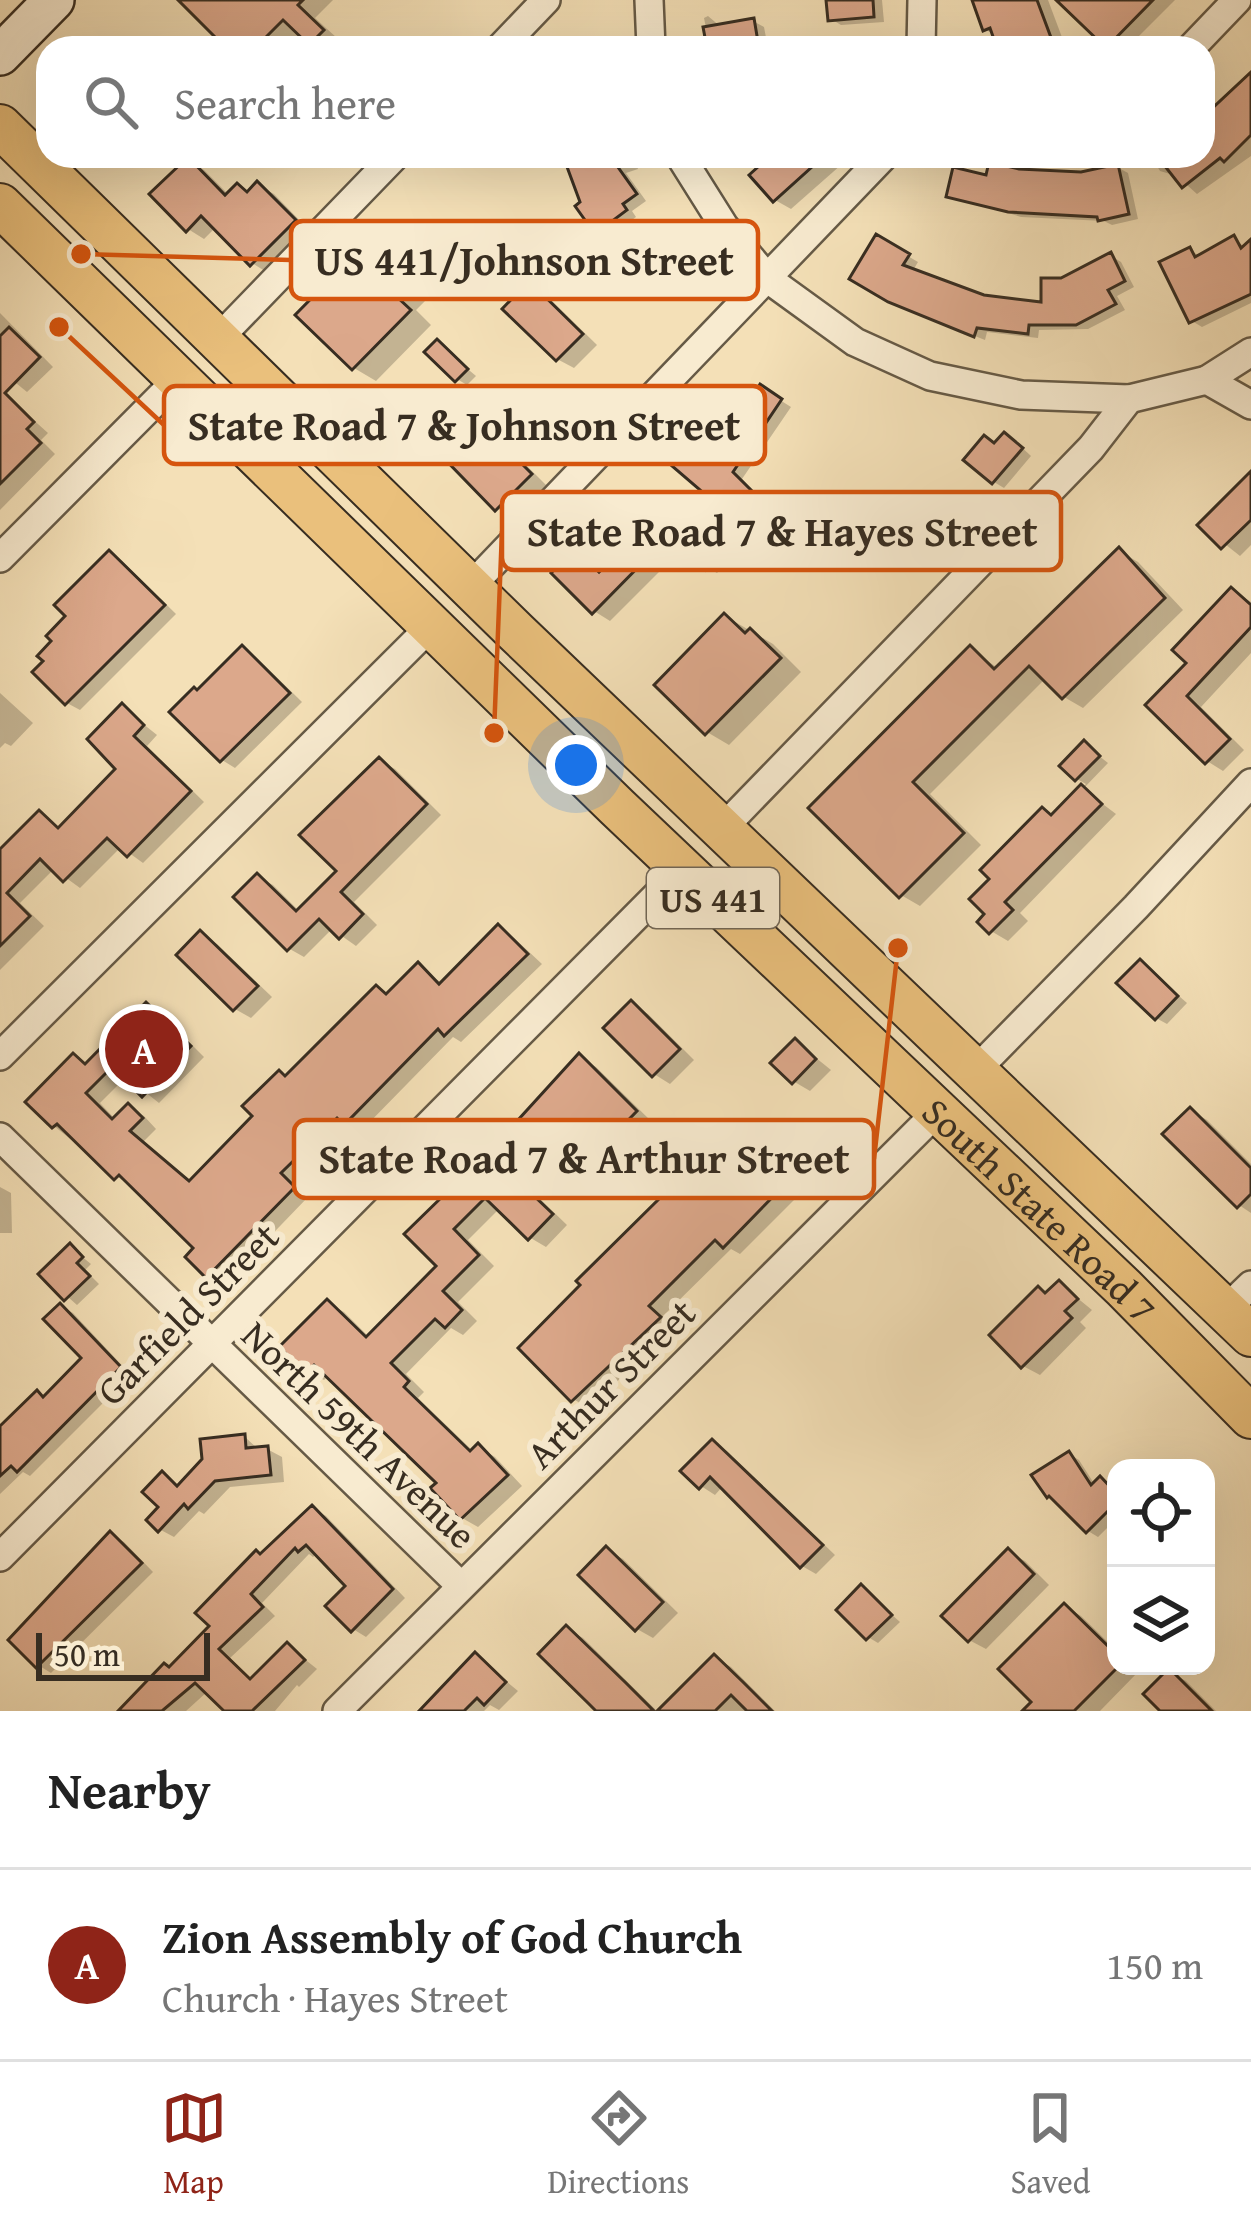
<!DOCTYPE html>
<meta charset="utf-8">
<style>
body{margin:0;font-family:"Gentium Book Plus",serif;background:#f6f6f6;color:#222}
.controls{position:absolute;right:36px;bottom:36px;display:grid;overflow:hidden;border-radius:24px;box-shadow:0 12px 48px #0002}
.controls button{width:108px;height:108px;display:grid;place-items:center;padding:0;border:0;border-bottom:3px solid #e0e0e0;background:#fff;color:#222;font:60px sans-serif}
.scale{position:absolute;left:36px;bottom:30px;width:174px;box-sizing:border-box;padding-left:12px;border:6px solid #372d21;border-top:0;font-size:33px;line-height:42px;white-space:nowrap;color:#372d21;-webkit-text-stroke:9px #f8ebd0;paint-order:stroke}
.you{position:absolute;left:576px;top:765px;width:42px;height:42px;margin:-30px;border:9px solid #fff;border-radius:50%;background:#1a73e8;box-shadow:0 0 0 18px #1a73e833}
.badge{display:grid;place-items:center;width:78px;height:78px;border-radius:50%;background:#8f2418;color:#fff;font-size:39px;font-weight:700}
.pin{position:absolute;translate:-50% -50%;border:6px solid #fff;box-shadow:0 3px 12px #0006}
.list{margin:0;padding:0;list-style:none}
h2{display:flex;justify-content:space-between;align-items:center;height:156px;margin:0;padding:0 48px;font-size:51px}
h2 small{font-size:39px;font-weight:400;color:#767676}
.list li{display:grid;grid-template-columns:78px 1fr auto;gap:36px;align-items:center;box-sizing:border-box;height:192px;padding:0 48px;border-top:3px solid #e0e0e0}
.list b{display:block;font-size:45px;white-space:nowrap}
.list p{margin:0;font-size:39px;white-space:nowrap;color:#767676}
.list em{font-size:39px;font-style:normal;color:#767676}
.icon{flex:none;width:66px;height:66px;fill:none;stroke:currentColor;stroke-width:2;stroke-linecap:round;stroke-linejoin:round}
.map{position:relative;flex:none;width:1251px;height:1711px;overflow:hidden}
.search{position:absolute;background:#fff;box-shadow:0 12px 48px #0002;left:36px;right:36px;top:36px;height:132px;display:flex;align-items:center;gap:30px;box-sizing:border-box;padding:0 42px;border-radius:36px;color:#767676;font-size:45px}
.sheet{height:348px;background:#fff}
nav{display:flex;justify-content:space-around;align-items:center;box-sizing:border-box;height:168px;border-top:3px solid #e0e0e0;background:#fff;font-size:33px;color:#767676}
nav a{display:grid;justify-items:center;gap:6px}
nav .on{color:#8f2418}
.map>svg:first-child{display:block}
.shadow{fill:#0003}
.building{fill:#dca88b;stroke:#372d21;stroke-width:3}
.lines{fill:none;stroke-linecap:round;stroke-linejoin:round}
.street-casing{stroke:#665a46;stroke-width:32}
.secondary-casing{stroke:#372d21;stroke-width:44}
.primary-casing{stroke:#372d21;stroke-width:46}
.street{stroke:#f8ebd0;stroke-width:27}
.secondary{stroke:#f8ebd0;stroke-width:39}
.primary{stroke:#eac07c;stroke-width:42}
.labels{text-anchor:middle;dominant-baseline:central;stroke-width:12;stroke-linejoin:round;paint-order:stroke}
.shield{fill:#f8ebd0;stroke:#716656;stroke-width:3}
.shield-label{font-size:36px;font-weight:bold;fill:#372d21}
.street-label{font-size:39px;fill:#372d21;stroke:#f8ebd0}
.leader{fill:none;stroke:#d6550e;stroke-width:4.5}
.callout-dot{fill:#d6550e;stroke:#f8ebd0;stroke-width:4.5}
.callout{fill:#f8ebd0;stroke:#d6550e;stroke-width:4.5}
.callout-label{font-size:42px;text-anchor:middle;font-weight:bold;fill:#372d21}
</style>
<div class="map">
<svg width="1251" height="1711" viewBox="0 0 1251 1711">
<rect width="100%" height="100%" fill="#f4e0b7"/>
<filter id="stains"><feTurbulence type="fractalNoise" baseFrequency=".00167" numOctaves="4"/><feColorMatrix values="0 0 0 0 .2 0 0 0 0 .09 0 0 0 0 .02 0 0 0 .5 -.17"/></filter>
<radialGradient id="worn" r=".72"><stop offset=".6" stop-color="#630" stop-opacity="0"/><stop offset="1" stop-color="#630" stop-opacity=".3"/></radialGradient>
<!-- shadow -->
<g class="shadow">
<polygon points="183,0 333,0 315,18 348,48 316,48 300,33 285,48 230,48"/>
<polygon points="829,0 882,0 884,22 841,25 831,19"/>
<polygon points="977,0 1048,0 1066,48 1000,48 993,34 985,29"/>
<polygon points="1059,0 1175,0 1127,48 1107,46"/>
<polygon points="708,16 721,27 753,21 764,27 768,48 710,48 704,18"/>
<polygon points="592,38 604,48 574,48 573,43"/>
<polygon points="1251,76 1251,156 1197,194 1177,176 1160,171 1151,156 1203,156 1203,121"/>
<polygon points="567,156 633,156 638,169 626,173 646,201 632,211 636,217 607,238 597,232"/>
<polygon points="774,156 849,156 850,157 791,209 775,200"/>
<polygon points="188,161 204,170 229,195 238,186 250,193 258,185 274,194 310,231 268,273 252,263 216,227 204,239 188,229"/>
<polygon points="1117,167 1128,173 1138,219 1112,225 1104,221 1021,217 949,195 988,179 1018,172 1081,176"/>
<polygon points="877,238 918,262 912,272 983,297 1044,305 1061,281 1111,256 1121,262 1134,287 1117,296 1125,310 1088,329 1039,330 1038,338 987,332 985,340 902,307"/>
<polygon points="1234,239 1246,248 1251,243 1251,303 1202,327 1192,321 1190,250 1201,257"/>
<polygon points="363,249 385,262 425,301 416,310 431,325 376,381 354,368 299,315"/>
<polygon points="529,285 546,295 597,345 574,368 557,359"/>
<polygon points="0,313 53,367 27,392 0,370"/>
<polygon points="437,343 476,376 467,385 457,379"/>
<polygon points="761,388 791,407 742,479 760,498 725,534 741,549 717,573 707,567 718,501 689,428 710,444"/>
<polygon points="0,390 48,433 41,440 55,454 0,510"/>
<polygon points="469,415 486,425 546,485 514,518 497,508"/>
<polygon points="1015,441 1031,456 1004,488 994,482"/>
<polygon points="1251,475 1251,545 1240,556 1201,525"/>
<polygon points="640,534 672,559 610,621 594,611 576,552 603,572"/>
<polygon points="1119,551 1138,562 1183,610 1083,708 1064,697 1046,678 930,794 981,845 920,906 901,895 813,808 971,649 999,669"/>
<polygon points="109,553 122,561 176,614 80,710 67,703 47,661 70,616"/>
<polygon points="1232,590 1251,602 1251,653 1201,707 1244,750 1223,771 1207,761 1150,705 1191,663"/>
<polygon points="725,616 773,644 801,672 729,745 707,732"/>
<polygon points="242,649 256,657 302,702 235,768 222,760 198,693"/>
<polygon points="0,693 33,723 11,746 5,743 0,748"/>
<polygon points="122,707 157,735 147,746 204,802 143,863 121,847 80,888 54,869 20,903 44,926 0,970 0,854 40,813 61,829 119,769"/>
<polygon points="1084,744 1108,763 1083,789 1116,814 1020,913 1028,921 1008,941 991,931 988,914 993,879 1043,810 1054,817 1086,784 1077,779"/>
<polygon points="379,760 395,769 441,815 354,902 377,925 356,946 332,929 304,957 288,948 258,877 273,885 299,911 340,871"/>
<polygon points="498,928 513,937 542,964 461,1042 453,1037 361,1131 352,1126 294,1183 308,1197 223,1285 208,1276 197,1248 131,1187 54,1126 74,1057 88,1065 147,1006 162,1015 204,1057 159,1103 126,1077 100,1103 116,1120 128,1107 144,1116 156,1129 143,1142 192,1182 287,1078 389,996 418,966 443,984"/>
<polygon points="201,934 217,944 272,997 251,1018 235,1009 180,955"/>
<polygon points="1141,963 1187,1003 1167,1024 1156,1018"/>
<polygon points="631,1004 648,1014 694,1060 670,1084 654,1074"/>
<polygon points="795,1041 831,1070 810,1091 793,1081"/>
<polygon points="579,1057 596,1067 652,1122 614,1161 621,1168 600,1189 584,1180"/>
<polygon points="1190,1110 1207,1120 1251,1164 1251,1213 1239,1205"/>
<polygon points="752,1126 768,1136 813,1181 740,1254 731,1249 663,1316 674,1328 589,1408 573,1399 671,1192 677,1151 706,1173"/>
<polygon points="489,1155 505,1165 567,1225 546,1247 529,1237 500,1208 468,1240 494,1266 458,1302 477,1321 463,1335 451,1328 406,1374 424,1392 418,1398 474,1452 479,1447 495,1457 522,1486 478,1527 462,1518 440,1483 329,1375 324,1380 307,1371 327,1303 344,1312 370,1338 441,1266 408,1234"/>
<polygon points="0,1187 11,1193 12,1233 0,1233"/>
<polygon points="70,1247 91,1264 85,1270 99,1284 77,1305 42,1274"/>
<polygon points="1059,1283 1092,1310 1080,1322 1086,1328 1040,1375 1023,1366"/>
<polygon points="61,1306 73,1313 131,1375 30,1476 23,1472 0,1494 0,1432 45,1399 85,1358"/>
<polygon points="245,1437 259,1450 267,1449 282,1457 284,1482 230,1487 204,1514 199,1511 174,1537 159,1529 162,1475 180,1487"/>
<polygon points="712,1443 727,1451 835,1555 816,1574 802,1566 723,1486 715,1495 701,1486"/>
<polygon points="1069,1454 1079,1460 1095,1485 1100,1480 1116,1492 1116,1519 1098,1537 1088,1531"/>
<polygon points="312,1508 326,1516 405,1598 366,1637 353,1629 349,1586 318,1553 313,1557 309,1554 262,1603 275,1616 230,1658 253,1680 287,1645 317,1669 299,1687 297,1685 275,1711 228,1711 208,1691 186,1711 138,1711 213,1626 261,1557"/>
<polygon points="111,1535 124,1542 153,1572 51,1673 38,1665"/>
<polygon points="607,1550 623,1559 678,1613 653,1638 637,1629"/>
<polygon points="1008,1552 1025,1561 1049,1585 986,1649 969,1640"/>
<polygon points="862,1588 900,1622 878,1643 868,1637"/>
<polygon points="1065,1606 1081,1616 1116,1650 1116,1666 1132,1666 1138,1672 1100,1711 1036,1711"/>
<polygon points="567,1629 583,1638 657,1711 600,1711"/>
<polygon points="476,1656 518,1691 499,1710 490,1705 484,1711 422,1711"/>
<polygon points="714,1657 731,1667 775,1711 661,1711"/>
<polygon points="1170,1672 1186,1681 1216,1711 1164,1711"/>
</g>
<!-- building -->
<g class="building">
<polygon points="178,0 303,0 298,5 324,30 309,45 283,20 255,48 226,48"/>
<polygon points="826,0 873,0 874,17 828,21"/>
<polygon points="972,0 1037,0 1053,43 1040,48 997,48 990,28 983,31"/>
<polygon points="1056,0 1153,0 1106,48"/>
<polygon points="754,18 759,48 707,48 703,27"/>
<polygon points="1251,72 1251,135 1224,162 1220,158 1182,188 1157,156 1203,156 1203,117"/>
<polygon points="563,156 610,156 637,194 623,204 627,210 595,234 575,206 580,202"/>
<polygon points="770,156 824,156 773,202 749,175"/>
<polygon points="188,157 225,195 237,183 247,192 257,181 296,220 250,266 201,216 186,232 149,194"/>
<polygon points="989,162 1019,169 1081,172 1118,164 1129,214 1098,221 1097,217 1008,212 946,197 953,167 986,175"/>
<polygon points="876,234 910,254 903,265 984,295 1041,302 1041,278 1061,278 1111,252 1125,281 1108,290 1116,304 1076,325 1029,325 1028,334 977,328 974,337 888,302 849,279"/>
<polygon points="1234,235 1241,248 1251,239 1251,294 1189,323 1159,262 1190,247 1195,257"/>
<polygon points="363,246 405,287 395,295 411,310 352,370 295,315"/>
<polygon points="529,281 583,334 556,361 502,309"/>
<polygon points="9,327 40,357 5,393 34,422 27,429 41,443 0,484 0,336"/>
<polygon points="437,339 468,369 455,382 424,352"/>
<polygon points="760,384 782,399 733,472 752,491 717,527 732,542 705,570 675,540 713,501 658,454 688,424 707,443 743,391 752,397"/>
<polygon points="469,411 532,474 495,511 433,447"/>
<polygon points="1004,432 1023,448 992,484 963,460 984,435 994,443"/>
<polygon points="1251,471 1251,520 1221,549 1197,525"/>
<polygon points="640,530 657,548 592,614 551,573 576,549 599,572"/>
<polygon points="1119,547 1165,598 1062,699 1029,666 913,782 964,833 899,898 808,808 970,645 994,669"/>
<polygon points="109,550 165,605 65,705 32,672 43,661 37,656 51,641 46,636 65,616 54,605"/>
<polygon points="1231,587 1251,605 1251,627 1187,696 1230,739 1205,764 1145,705 1186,663 1172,650"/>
<polygon points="724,613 745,633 750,628 781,658 705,735 654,685"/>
<polygon points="242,645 290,693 220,762 169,712 194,687 197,690"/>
<polygon points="122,703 144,725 134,736 191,791 127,857 107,838 63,882 40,859 7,893 30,916 0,946 0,849 39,810 58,828 115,769 87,739"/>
<polygon points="1084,740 1100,756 1075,781 1059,766"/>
<polygon points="379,757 427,804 341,892 363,914 339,939 319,919 287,951 233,897 257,873 296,911 336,871 299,835"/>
<polygon points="1081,784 1102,804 1005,902 1013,910 989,934 977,922 984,914 969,899 989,879 980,870 1042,807 1051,815"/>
<polygon points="498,924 528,954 444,1036 438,1029 344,1125 337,1118 281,1173 295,1187 206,1278 185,1257 193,1248 119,1175 114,1180 57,1124 52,1128 25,1102 73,1053 85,1064 146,1002 191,1046 142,1097 112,1067 86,1093 112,1119 128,1103 143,1118 130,1131 189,1181 252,1116 242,1106 279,1070 285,1076 376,985 386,994 418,962 439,984"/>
<polygon points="200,930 258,986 233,1011 176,955"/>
<polygon points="1140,959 1178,996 1155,1020 1116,983"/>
<polygon points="631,1000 680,1049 652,1077 603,1028"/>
<polygon points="795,1038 816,1059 792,1084 770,1063"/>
<polygon points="579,1053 637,1111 599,1150 606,1157 582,1182 518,1120"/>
<polygon points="1190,1107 1251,1168 1251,1194 1237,1208 1162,1134"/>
<polygon points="752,1123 799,1170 723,1248 715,1240 649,1306 661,1317 571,1402 518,1348 580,1285 576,1281 666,1192 649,1175 676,1147 702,1173"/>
<polygon points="488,1152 553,1214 528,1240 485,1198 454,1229 479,1255 443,1291 462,1310 445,1328 435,1319 391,1363 409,1381 404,1387 470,1451 478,1443 508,1475 460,1520 430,1488 436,1483 314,1365 306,1373 279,1347 327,1299 366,1337 436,1266 404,1234"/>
<polygon points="70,1243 83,1257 77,1263 90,1276 64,1301 38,1274"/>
<polygon points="1059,1280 1078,1299 1065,1311 1072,1318 1021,1368 989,1335 1038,1286 1045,1293"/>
<polygon points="60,1303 121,1367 17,1472 11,1466 0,1476 0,1426 37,1390 43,1397 81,1358 43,1319"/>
<polygon points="245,1434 246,1448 268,1446 271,1475 215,1481 188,1509 184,1504 158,1532 146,1520 158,1507 142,1492 162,1471 177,1486 202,1459 200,1439"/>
<polygon points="712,1439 823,1545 800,1568 710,1477 699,1489 680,1471"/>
<polygon points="1069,1451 1091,1485 1100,1476 1116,1493 1116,1503 1086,1533 1049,1496 1047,1498 1031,1475"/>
<polygon points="312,1505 393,1589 351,1632 325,1606 345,1586 306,1545 298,1552 295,1548 251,1594 263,1607 219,1649 250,1679 287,1642 305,1660 252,1711 224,1711 195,1683 162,1711 118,1711 164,1663 169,1667 209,1626 195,1613 256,1550 260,1554"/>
<polygon points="110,1531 142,1563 36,1668 8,1640"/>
<polygon points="606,1546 663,1602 635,1631 578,1575"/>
<polygon points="1008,1548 1034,1574 968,1642 941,1616"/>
<polygon points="861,1584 892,1615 866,1640 836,1610"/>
<polygon points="1064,1603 1116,1654 1116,1669 1074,1711 1022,1711 1031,1702 998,1669"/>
<polygon points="566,1625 625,1682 654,1711 596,1711 588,1703 538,1654"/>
<polygon points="475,1652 506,1682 484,1705 477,1698 464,1711 419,1711"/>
<polygon points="714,1654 743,1682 772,1711 747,1711 731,1695 715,1711 657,1711"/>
<polygon points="1169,1668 1212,1711 1160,1711 1143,1694"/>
</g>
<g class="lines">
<!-- street casing -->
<g class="street-casing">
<g id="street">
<polyline points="649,0 651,48"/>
<polyline points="500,48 546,0"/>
<polyline points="921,48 922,0"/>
<polyline points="1191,48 1237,0"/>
<polyline points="680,156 724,226 768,279 855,342 930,376 1021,395 1129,399 1207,380 1251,405"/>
<polyline points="217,340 395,156"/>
<polyline points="1207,380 1251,352"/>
<polyline points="0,558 177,380"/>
<polyline points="470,587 884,156"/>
<polyline points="721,830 1091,448 1129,399"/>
<polyline points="0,1056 431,626"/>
<polyline points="976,1070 1136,907 1251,783"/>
<polyline points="0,1137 461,1586"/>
<polyline points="1225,1310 1251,1285"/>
<polyline points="0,1557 683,869"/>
<polyline points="337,1711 938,1111"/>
</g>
</g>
<!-- secondary casing -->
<g class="secondary-casing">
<polyline id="secondary" points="0,55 54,0"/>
</g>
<!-- primary casing -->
<g class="primary-casing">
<g id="primary">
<polyline points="0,126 516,632 1251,1335"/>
<path id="s1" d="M0,205L617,807L1124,1288L1251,1417"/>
</g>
</g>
<!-- street -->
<use href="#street" class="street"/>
<!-- secondary -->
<use href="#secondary" class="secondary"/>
<!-- primary -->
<use href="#primary" class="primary"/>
</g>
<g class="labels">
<!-- shield labels -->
<rect class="shield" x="647" y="868" width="132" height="60" rx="9"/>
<g class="shield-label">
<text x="713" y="898">US 441</text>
</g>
<!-- street labels -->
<g class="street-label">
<text stroke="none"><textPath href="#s1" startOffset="1446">South State Road 7</textPath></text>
<text transform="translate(187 1313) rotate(-45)">Garfield Street</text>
<text transform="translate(610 1383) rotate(-45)">Arthur Street</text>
<text transform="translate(360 1434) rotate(44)">North 59th Avenue</text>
</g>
</g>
<!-- callouts -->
<path class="leader" d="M81 254L291 260M59 327L164 425M494 733L502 531M898 948L874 1159"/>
<g class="callout-dot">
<circle cx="81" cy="254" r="12"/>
<circle cx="59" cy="327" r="12"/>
<circle cx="494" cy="733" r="12"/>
<circle cx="898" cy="948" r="12"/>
</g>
<g class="callout">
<rect x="291" y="221" width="467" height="78" rx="12"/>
<rect x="164" y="386" width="601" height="78" rx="12"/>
<rect x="502" y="492" width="559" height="78" rx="12"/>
<rect x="294" y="1120" width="580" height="78" rx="12"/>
</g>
<g class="callout-label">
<text x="524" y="275">US 441/Johnson Street</text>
<text x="464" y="440">State Road 7 &amp; Johnson Street</text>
<text x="782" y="546">State Road 7 &amp; Hayes Street</text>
<text x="584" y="1173">State Road 7 &amp; Arthur Street</text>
</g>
<rect width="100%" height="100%" filter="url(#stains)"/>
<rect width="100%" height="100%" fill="url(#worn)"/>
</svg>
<div class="controls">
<button><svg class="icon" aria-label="locate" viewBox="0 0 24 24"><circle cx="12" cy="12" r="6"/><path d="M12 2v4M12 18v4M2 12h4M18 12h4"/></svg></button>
<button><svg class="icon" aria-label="layers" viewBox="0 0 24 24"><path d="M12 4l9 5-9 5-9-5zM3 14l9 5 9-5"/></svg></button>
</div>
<div class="scale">50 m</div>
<div class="you"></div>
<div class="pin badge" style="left:144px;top:1049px">A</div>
<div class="search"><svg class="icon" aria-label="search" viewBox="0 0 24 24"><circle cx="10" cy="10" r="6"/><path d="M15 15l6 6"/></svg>Search here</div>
</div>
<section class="sheet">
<h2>Nearby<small></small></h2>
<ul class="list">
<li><span class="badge">A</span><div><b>Zion Assembly of God Church</b><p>Church · Hayes Street</p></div><em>150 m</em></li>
</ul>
</section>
<nav>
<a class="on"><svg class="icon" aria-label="map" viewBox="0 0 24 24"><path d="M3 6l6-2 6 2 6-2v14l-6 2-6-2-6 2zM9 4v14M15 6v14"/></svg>Map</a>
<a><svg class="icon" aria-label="directions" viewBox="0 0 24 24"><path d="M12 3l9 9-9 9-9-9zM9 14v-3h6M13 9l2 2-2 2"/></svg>Directions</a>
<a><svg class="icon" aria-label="saved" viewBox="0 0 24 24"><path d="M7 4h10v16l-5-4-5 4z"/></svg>Saved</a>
</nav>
